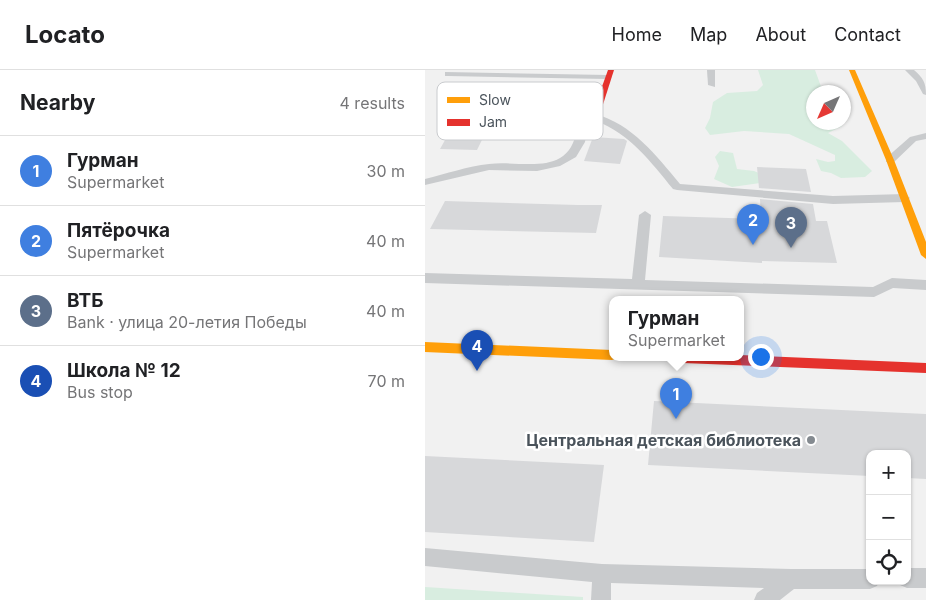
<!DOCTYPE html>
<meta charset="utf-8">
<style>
body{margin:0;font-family:Inter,sans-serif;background:#f6f6f6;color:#202124}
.controls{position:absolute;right:15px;bottom:15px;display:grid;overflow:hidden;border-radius:10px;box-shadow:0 1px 4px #0004}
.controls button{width:45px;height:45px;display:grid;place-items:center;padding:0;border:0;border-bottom:1px solid #e0e0e0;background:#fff;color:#202124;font:25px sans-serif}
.compass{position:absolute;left:381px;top:15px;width:45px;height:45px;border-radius:50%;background:#fff;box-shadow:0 1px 4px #0004;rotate:225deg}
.you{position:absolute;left:335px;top:286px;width:18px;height:18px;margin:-12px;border:4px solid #fff;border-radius:50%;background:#1a73e8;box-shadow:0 0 0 8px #1a73e833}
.badge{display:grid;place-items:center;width:32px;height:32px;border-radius:50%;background:#0f766e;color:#fff;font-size:16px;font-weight:700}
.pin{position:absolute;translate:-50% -41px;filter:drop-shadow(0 1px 2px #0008)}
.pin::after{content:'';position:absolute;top:26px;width:18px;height:15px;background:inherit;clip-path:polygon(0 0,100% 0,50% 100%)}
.popup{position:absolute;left:184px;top:226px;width:135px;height:65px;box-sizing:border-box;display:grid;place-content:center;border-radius:10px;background:#fff;filter:drop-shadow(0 1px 4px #0005);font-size:16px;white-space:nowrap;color:#757577}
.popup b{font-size:19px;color:#202124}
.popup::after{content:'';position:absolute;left:50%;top:100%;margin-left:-10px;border:10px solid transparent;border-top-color:#fff}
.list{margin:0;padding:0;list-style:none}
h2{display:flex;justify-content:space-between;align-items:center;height:65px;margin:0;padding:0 20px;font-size:21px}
h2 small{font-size:16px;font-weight:400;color:#757577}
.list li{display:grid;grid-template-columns:32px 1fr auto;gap:15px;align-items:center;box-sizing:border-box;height:70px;padding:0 20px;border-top:1px solid #e0e0e0}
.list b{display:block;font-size:19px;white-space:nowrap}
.list p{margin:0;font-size:16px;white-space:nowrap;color:#757577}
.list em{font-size:16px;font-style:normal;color:#757577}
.icon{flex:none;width:28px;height:28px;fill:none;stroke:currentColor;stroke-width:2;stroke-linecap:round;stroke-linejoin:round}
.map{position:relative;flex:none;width:501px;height:530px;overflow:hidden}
header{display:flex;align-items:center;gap:30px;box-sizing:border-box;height:70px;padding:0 25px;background:#fff;border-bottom:1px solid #e0e0e0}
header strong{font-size:24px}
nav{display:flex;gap:28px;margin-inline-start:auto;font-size:18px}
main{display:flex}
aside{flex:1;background:#fff}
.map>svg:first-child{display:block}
.green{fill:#d8ede0}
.building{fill:#d7d8da}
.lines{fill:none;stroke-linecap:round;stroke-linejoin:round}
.lane{fill:#c9cbcd;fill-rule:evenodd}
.slow{fill:#ff9f0a;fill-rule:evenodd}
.jam{fill:#e5322d;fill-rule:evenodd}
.poi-dot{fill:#848a90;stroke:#fff;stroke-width:2}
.labels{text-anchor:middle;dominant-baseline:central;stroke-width:5;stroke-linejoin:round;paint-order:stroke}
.poi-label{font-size:16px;font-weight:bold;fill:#4a535b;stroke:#fff;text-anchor:end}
.key{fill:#fff;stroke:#c9cbce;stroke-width:1}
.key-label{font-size:14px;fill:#4a535b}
</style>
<header>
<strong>Locato</strong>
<nav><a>Home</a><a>Map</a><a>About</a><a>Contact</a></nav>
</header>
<main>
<aside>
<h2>Nearby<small>4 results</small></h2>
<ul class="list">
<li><span class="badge" style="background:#3f7fe0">1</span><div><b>Гурман</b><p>Supermarket</p></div><em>30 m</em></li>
<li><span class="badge" style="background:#3f7fe0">2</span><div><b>Пятёрочка</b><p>Supermarket</p></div><em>40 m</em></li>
<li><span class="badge" style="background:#5c6f8a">3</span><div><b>ВТБ</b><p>Bank · улица 20-летия Победы</p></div><em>40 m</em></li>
<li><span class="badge" style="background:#1a4fb4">4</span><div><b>Школа № 12</b><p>Bus stop</p></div><em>70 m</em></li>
</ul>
</aside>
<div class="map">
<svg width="501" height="530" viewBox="0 0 501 530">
<rect width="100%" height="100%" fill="#f1f1f1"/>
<!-- green -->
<g class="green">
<polygon points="333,0 390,0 398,22 388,22 388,52 416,53 417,56 403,63 417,71 447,101 440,107 416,108 406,103 396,101 391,89 403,92 410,91 410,85 364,64 319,61 285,65 280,58 285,48 288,32 302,23 332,21 338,15"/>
<polygon points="295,81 308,83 312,99 329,101 341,106 335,113 307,117 289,109 294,96 290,87"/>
<polygon points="0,517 158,527 158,530 0,530"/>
</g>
<!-- building -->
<g class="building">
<polygon points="45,13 85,13 52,80 15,79 28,56 17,56"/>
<polygon points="168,67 199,69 202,71 195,94 159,91"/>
<polygon points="332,97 381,99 386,122 334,118"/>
<polygon points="335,129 388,134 391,151 402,151 412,193 337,191 337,193 234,187 238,146 336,149"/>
<polygon points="20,131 153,135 177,135 171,163 5,159"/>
<polygon points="229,331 501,344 501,409 482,408 482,384 445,384 445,406 223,395"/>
<polygon points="0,386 179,395 169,472 0,462"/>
</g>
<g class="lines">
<!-- lane -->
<g class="lane">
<polygon points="282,0 290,0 290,17 283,15"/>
<path d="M480,0H489C498,8 501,12 501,25L498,24L491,11Z"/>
<polygon points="20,2 183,5 187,7 183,9 23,6 20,6"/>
<path d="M170,44C207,54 231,85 255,114L408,126L480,124L485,128L480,132L408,134L252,120L248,119C226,92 205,64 171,51L162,60L160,72L151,87L135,96L112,101L64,100L0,115V109C21,104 43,96 64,94C99,90 144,108 152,59Z"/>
<polygon points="501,63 501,69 491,71 469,92 461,92 461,88 485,67"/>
<polygon points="220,141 226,145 220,210 448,217 467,208 501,210 501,220 468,218 449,227 0,213 0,203 207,209 214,145"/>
<polygon points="0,478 177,494 366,499 445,499 445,511 454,511 452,516 445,519 369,519 355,530 329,530 332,523 339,518 186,513 186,530 166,530 167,512 0,496"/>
<polygon points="482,498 501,498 501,518 482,518 475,515 474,511 482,511"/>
</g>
<!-- slow -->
<g class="slow">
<polygon points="424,0 430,0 469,90 501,172 501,189 496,185 461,90"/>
<polygon points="0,272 187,280 187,288 192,288 187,290 0,282"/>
</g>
<!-- jam -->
<g class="jam">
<polygon points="183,0 189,0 174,47 167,49 166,47"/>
<polygon points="315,285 501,293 501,303 258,293 254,292 252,288 315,288"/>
</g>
</g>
<!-- markers -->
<circle class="poi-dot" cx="386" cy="370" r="5"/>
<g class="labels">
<!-- poi labels -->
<g class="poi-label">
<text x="376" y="370">Центральная детская библиотека</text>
</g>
</g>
<!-- legend -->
<rect x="12" y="12" width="166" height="58" rx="8" class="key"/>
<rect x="22" y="27" width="23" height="6" fill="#ff9f0a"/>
<rect x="22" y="49" width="23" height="7" fill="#e5322d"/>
<g class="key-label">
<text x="54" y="35">Slow</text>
<text x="54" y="57">Jam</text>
</g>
</svg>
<div class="controls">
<button>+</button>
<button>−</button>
<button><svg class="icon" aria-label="locate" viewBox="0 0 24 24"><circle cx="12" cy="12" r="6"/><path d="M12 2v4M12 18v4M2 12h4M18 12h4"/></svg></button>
</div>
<svg class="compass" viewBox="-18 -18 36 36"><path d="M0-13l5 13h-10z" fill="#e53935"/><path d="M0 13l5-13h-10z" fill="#757577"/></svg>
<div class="you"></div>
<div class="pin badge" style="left:251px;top:349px;background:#3f7fe0">1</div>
<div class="popup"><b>Гурман</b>Supermarket</div>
<div class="pin badge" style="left:328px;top:175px;background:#3f7fe0">2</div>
<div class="pin badge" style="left:366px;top:178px;background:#5c6f8a">3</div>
<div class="pin badge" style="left:52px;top:301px;background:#1a4fb4">4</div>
</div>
</main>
